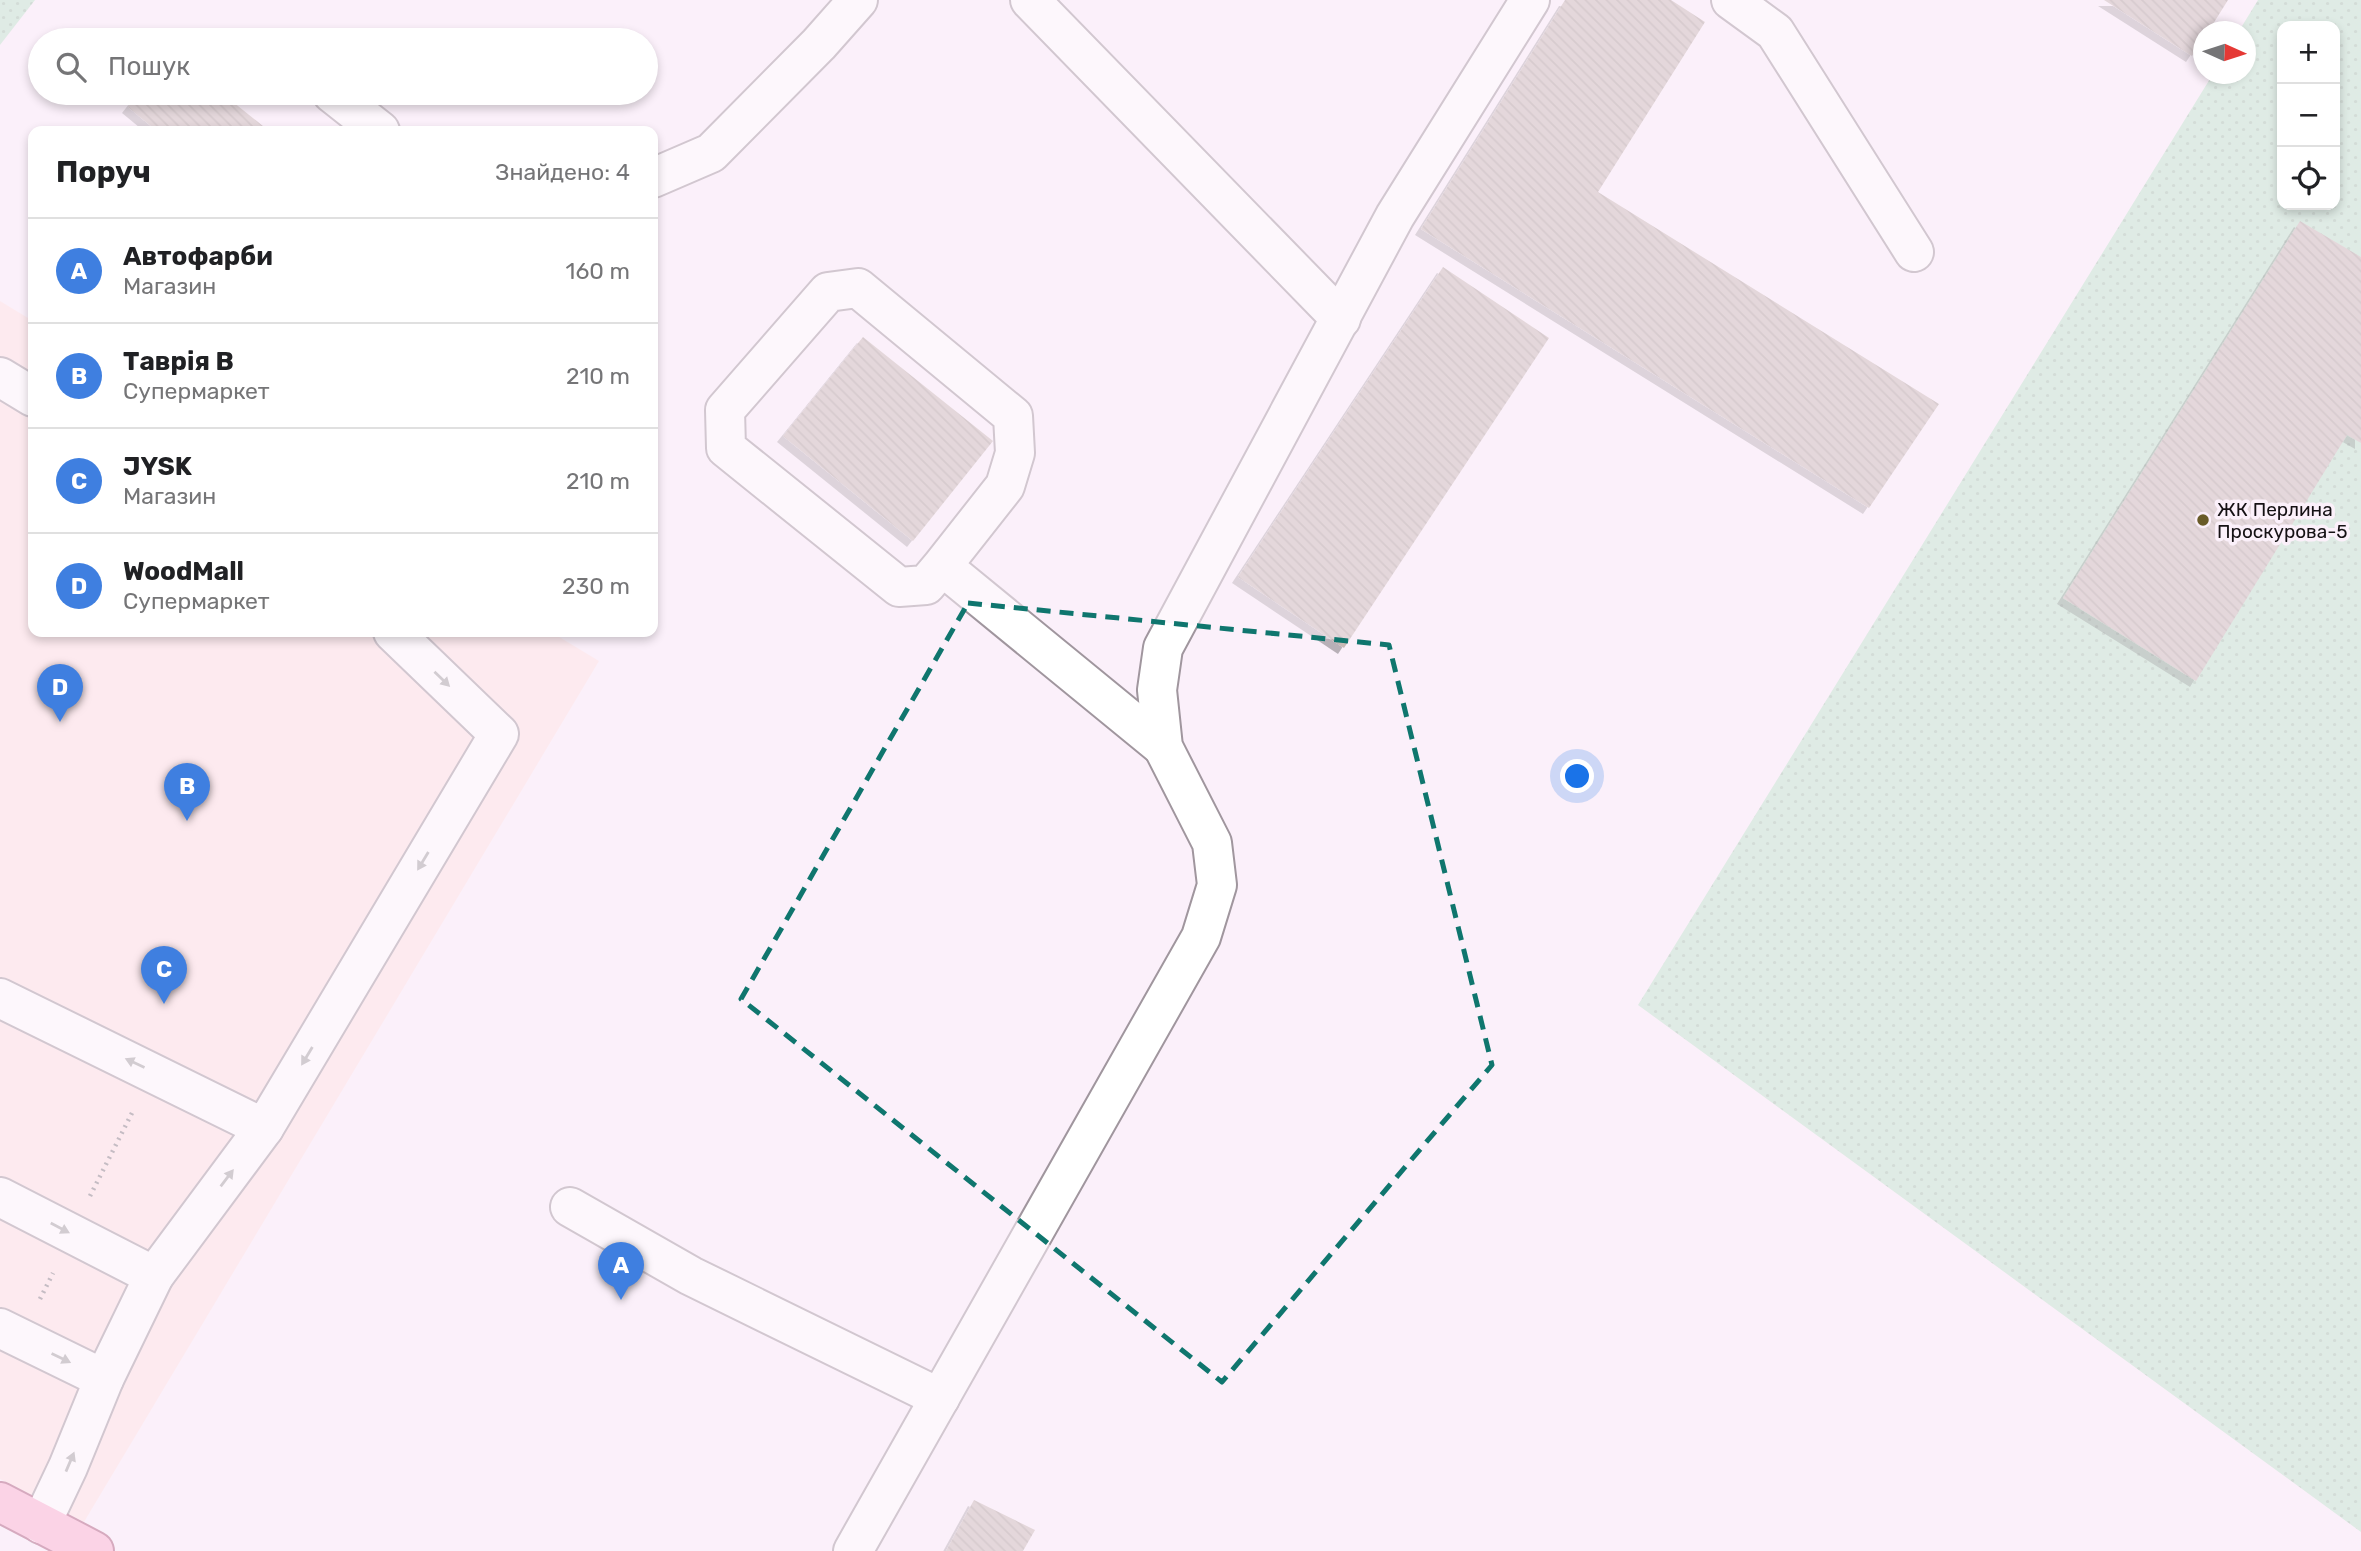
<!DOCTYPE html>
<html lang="uk">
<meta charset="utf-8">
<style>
body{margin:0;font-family:Rubik,sans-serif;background:#f2f2f2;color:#202124}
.controls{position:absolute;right:21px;top:21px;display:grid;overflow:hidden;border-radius:14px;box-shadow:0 4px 10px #0003}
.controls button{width:63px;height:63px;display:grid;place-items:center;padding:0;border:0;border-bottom:2px solid #e0e0e0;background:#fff;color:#202124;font:35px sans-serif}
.compass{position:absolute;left:2193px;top:21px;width:63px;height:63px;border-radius:50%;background:#fff;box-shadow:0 4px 10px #0003;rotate:93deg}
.you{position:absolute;left:1578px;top:777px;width:24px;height:24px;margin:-18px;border:5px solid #fff;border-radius:50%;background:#1a73e8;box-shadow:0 0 0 10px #1a73e833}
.badge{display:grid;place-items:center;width:46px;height:46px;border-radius:50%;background:#695b28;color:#fff;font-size:23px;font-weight:700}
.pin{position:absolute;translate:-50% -58px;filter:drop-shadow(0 2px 4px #0008)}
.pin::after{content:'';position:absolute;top:37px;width:24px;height:21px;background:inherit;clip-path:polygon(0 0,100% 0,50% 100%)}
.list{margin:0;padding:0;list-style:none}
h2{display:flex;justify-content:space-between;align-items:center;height:91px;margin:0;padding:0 28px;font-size:30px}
h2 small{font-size:23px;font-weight:400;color:#757577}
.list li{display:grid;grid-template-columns:46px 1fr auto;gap:21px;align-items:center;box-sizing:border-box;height:105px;padding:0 28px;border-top:2px solid #e0e0e0}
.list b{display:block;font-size:26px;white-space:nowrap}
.list p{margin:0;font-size:23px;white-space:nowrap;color:#757577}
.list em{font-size:23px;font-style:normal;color:#757577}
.icon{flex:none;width:38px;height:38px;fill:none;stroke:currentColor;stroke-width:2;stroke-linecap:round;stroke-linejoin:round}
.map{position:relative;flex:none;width:2361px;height:1551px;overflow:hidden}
.search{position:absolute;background:#fff;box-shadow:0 4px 10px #0003;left:28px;top:28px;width:630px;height:77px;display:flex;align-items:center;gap:18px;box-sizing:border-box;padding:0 24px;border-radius:38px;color:#757577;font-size:26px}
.panel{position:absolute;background:#fff;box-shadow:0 4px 10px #0003;left:28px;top:126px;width:630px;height:511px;border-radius:14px}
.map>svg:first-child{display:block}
.commercial{fill:#fee3e3}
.grass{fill:url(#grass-dots);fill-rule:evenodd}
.building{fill:url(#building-back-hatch);filter:url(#shadow)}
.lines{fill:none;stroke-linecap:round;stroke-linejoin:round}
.minor-casing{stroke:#a0969e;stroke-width:42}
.major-casing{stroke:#a85578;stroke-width:42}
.path{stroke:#837c82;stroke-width:4.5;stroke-dasharray:2 5;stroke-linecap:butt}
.minor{stroke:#fff;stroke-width:38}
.major{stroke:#faafce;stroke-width:38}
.oneway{fill:#a1a0a1}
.marked{fill:none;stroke:#0f766e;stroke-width:5;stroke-dasharray:14 9;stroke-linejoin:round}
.poi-dot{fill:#695b28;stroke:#fbf0fa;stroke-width:2.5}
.labels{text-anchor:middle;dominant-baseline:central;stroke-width:7;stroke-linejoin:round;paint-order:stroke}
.poi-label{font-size:19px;fill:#151114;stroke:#fbf0fa;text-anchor:start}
</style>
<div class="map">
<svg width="2361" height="1551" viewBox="0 0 2361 1551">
<defs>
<pattern id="grass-dots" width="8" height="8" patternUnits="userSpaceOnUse" patternTransform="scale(1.75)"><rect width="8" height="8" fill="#bde4cc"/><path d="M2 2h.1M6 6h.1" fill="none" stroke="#a2c3ae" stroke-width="1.8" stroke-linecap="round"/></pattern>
<pattern id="building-back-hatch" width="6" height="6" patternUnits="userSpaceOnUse" patternTransform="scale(1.75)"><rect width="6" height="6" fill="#c8b9b5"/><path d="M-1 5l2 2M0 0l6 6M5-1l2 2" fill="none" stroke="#ab9e9b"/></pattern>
<filter id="shadow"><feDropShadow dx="-6" dy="6" stdDeviation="0" flood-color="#0004"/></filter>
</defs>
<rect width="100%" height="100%" fill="#fbf0fa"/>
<!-- commercial -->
<polygon class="commercial" points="0,301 33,321 33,632 551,632 599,661 84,1522 0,1479"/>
<!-- grass -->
<g class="grass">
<polygon points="0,0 35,0 0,45"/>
<path d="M2258,0H2361V1532L1638,1005L2213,74H2246V32L2239,31ZM2282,26H2335V205H2282Z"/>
</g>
<!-- building -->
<g class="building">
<polygon points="1565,0 1671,0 1705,22 1598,192 1939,404 1869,508 1421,229"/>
<polygon points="2104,0 2228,0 2208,32 2204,32 2204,38 2192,56"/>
<polygon points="139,93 222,93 269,131 157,131 128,107"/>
<polygon points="2300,221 2361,257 2361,443 2347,435 2196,681 2063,598"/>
<polygon points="1443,267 1549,338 1344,648 1238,577"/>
<polygon points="863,337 993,441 913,541 783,436"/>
<polygon points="974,1500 1035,1530 1023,1551 946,1551"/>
</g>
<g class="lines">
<!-- minor casing -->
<g class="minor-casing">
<g id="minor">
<polyline points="1030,0 1341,319"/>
<polyline points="1731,0 1775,32 1914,252"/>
<polyline points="332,93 380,131"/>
<polyline points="653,178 711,153 819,44 858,0"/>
<polyline points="0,377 33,397"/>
<polyline points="942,566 1005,486 1015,453 1013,416 858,288 828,292 725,410 726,448 899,587 926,585 942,566 1163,747"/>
<polyline points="0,998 264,1128 499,734 393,632"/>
<polyline points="0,1197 154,1276 264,1128"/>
<polyline points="570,1207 691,1276 940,1398"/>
<polyline points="0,1328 104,1379 154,1276"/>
<polyline points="41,1524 68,1467 104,1379"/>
<polyline points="853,1551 1201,937 1217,885 1212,843 1163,747 1157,690 1163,648 1395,216 1530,0"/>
</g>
</g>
<!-- major casing -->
<g class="major-casing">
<polyline id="major" points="0,1502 94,1551"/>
</g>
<!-- path -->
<g class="path">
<polyline points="90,1196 134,1109"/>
<polyline points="40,1299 53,1273"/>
</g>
<!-- minor -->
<use href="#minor" class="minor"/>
<!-- major -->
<use href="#major" class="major"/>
</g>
<!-- one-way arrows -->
<defs><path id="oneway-solid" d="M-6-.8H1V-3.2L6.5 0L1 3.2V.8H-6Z" transform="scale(1.75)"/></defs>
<g class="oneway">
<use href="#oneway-solid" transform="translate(442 679) rotate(44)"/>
<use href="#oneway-solid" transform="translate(423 861) rotate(121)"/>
<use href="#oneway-solid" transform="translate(307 1056) rotate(121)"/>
<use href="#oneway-solid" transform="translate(135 1063) rotate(-155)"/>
<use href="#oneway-solid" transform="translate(227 1178) rotate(-53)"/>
<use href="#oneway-solid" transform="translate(60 1228) rotate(28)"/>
<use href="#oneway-solid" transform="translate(61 1358) rotate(26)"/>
<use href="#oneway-solid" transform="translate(70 1462) rotate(-67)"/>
</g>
<!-- marked area -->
<path d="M0 0H2361V1551H0ZM968,603L1389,645L1492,1065L1222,1382L741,999Z" fill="#fbf0fa" fill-opacity=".55" fill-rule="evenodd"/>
<path class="marked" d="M968,603L1389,645L1492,1065L1222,1382L741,999Z"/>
<!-- markers -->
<circle class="poi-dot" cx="2203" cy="520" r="7"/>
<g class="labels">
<!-- poi labels -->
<g class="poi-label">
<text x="2217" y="509">ЖК Перлина<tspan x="2217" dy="22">Проскурова-5</tspan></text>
</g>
</g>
</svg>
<div class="controls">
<button>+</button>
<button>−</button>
<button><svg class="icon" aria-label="locate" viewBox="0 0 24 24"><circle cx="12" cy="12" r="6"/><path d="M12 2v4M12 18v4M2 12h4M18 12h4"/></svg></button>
</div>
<svg class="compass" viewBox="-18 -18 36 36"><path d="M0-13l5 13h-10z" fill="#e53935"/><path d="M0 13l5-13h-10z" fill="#757577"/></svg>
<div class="you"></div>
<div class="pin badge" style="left:621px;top:1300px;background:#3f7fe0">A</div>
<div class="pin badge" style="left:187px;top:821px;background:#3f7fe0">B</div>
<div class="pin badge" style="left:164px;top:1004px;background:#3f7fe0">C</div>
<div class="pin badge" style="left:60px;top:722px;background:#3f7fe0">D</div>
<div class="search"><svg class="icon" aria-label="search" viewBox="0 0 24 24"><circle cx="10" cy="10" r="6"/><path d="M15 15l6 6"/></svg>Пошук</div>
<section class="panel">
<h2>Поруч<small>Знайдено: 4</small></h2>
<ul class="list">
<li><span class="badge" style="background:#3f7fe0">A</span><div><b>Автофарби</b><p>Магазин</p></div><em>160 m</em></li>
<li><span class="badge" style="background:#3f7fe0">B</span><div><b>Таврія В</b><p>Супермаркет</p></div><em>210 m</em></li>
<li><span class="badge" style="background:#3f7fe0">C</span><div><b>JYSK</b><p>Магазин</p></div><em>210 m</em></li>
<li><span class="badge" style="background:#3f7fe0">D</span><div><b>WoodMall</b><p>Супермаркет</p></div><em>230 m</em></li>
</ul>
</section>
</div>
